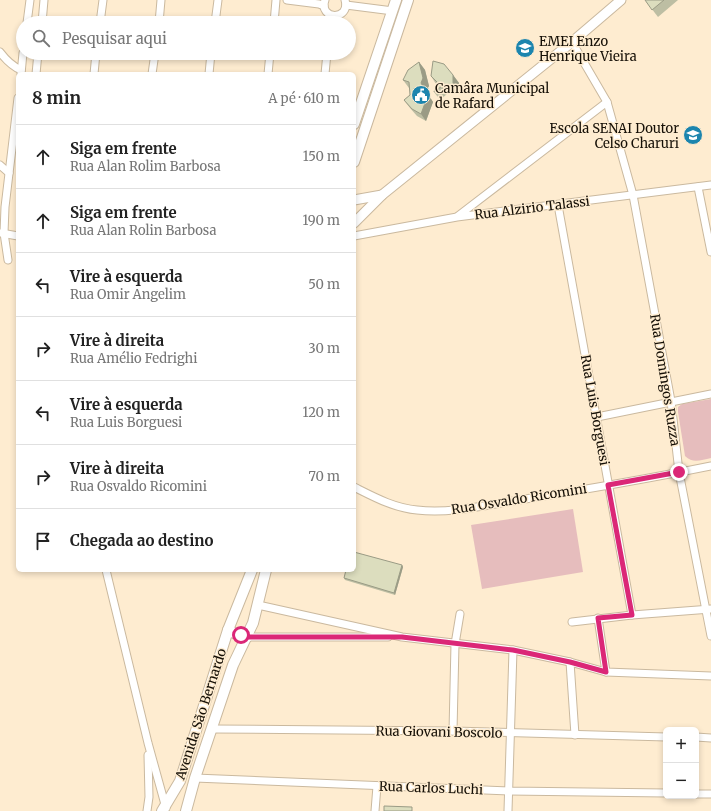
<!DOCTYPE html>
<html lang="pt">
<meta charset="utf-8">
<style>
body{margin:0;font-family:Merriweather,serif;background:#f6f6f6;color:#222}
.controls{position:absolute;right:12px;bottom:12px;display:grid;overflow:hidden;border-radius:6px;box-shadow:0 2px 6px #0003}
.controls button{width:36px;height:36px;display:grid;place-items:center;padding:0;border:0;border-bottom:1px solid #e0e0e0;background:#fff;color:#222;font:20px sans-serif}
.stop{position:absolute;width:12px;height:12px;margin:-9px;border:3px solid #db2777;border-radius:50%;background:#fff}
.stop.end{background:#db2777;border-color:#fff;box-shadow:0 1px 4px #0008}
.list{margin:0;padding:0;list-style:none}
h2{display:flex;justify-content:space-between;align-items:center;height:52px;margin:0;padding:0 16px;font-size:17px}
h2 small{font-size:13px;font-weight:400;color:#767676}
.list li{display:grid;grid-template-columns:26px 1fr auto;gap:12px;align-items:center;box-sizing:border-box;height:64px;padding:0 16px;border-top:1px solid #e0e0e0}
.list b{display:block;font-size:15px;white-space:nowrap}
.list p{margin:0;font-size:13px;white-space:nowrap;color:#767676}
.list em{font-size:13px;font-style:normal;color:#767676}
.icon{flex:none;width:22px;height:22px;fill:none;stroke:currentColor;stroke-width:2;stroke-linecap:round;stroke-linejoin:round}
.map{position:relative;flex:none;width:711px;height:811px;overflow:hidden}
.search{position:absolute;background:#fff;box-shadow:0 2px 6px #0003;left:16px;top:16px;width:340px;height:44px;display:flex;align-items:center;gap:10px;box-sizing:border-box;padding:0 14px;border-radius:22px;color:#767676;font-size:15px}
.panel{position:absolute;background:#fff;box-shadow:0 2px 6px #0003;left:16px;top:72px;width:340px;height:500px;border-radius:6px}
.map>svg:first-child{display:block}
.green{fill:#e6bdbd}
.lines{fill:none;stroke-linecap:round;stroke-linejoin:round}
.minor-casing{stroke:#cab99f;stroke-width:9}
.tertiary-casing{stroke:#cab99f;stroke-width:11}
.secondary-casing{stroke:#cab99f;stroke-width:12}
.minor{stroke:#fff;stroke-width:7}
.tertiary{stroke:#fff;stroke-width:9}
.secondary{stroke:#fff;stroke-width:10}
.wall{fill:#bdbea3}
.shaded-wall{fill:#9a9b85}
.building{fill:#dcddbe;stroke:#9a9b85}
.route{stroke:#db2777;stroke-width:5}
.labels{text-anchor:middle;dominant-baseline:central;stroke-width:3;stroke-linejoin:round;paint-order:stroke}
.poi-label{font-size:13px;fill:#150f06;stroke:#feecd0;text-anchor:start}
.street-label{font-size:13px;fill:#150f06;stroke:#feecd0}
</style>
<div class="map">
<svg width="711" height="811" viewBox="0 0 711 811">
<rect width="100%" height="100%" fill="#feecd0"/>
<!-- green -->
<g class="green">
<path d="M711,399V458C701,460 693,464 685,456L678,412V407L682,404Z"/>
<polygon points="573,509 583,572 482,589 471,525"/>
</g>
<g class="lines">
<!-- minor casing -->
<g class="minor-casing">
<g id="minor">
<polyline points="287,0 319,4 324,6"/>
<path d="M325,0C318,20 351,21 345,0"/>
<polyline points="346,5 393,11"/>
<polyline points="27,23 30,0"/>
<polyline points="42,23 44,0"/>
<polyline points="100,23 103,0"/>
<polyline points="159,23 161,0"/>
<polyline points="215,23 218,0"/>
<polyline points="274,23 276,0"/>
<polyline points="572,42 607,102 633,195 671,401 679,472 711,636"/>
<path d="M0,52C6,60 12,66 21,70"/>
<polyline points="21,74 23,53"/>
<polyline points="36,74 38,53"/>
<polyline points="94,74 96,53"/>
<polyline points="152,74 155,53"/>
<polyline points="209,74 211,53"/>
<polyline points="268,74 270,53"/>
<polyline points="325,74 327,53"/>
<polyline points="0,165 9,173"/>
<polyline points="698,187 711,252"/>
<polyline points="558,205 632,615"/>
<polyline points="458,216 607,102"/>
<polyline points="1,233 18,236"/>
<polyline points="354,236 457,217 711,185"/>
<polyline points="8,260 4,233 5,207 18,98"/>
<polyline points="597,417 711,394"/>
<path d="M354,487C374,497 394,508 417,510C451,514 486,505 519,500C583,490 647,479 711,466"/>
<polyline points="106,570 148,743 166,808"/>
<polyline points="258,605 402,637 513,650 570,662 606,672 711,676"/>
<polyline points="598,618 606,672"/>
<polyline points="572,622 632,615 711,609"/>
<polyline points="247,637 388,637"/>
<polyline points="570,662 575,735"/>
<polyline points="212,729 453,731 666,737"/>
<polyline points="453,731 455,644 460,614"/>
<polyline points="696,737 711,738"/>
<polyline points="195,778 509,791 666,793"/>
<polyline points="696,794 711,794"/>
<polyline points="147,811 149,797 148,755"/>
<polyline points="375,811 377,786"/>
<polyline points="508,811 513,650"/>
</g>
</g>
<!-- tertiary casing -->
<g class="tertiary-casing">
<g id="tertiary">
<polyline points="354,200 382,195"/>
<polyline points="354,223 382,195 572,42 621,0"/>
</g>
</g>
<!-- secondary casing -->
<g class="secondary-casing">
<g id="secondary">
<polyline points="354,124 396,0"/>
<polyline points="354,162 408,0"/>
<polyline points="228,630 234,633 247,637"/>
<polyline points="162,811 180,781 228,630 252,570"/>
<polyline points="186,811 195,778 233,665 253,623 266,570"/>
</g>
</g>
<!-- minor -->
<use href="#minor" class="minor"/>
<!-- tertiary -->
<use href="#tertiary" class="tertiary"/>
<!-- secondary -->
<use href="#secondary" class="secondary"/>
</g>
<!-- wall -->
<g class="wall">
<polygon points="645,0 678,0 658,17"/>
<polygon points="419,62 425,70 429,86 426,91 433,102 426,121 417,116 410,108 404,100 410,95 410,88 409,88 403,80"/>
<polygon points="453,75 459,83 458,94 447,94 440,100 434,92 436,84 431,76"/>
<polygon points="402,565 403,567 395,595 345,580 344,578"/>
</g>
<!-- shaded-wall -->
<g class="shaded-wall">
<polygon points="419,62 425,70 429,86 426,91 433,102 426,121 421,114 421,83"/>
<polygon points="453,75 459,83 458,94 453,86"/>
<polygon points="402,565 403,567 395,595 394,593"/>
</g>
<!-- building -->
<g class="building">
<polygon points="645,0 664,0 652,10"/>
<polygon points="433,61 444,64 453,75 453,86 442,86 434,92 437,82 431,76"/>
<polygon points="419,62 423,78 421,83 428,95 421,114 412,109 404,100 410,95 409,82 403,80 408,70"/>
<polygon points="354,552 402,565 394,593 344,578 346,570 354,570"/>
<polygon points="384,806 412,807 412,811 384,811"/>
</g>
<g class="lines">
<!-- route -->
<polyline class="route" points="241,635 247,637 402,637 513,650 570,662 606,672 598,618 632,615 608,485 679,472"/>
</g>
<!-- icons -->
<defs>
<g id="school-disc" transform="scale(1)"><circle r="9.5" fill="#1c85ae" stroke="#feecd0"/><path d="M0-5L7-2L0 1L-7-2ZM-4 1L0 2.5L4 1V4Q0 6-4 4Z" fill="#fff"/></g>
<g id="civic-disc" transform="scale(1)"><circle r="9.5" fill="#1c85ae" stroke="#feecd0"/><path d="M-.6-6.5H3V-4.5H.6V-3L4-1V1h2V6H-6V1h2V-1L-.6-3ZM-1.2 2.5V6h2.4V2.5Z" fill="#fff"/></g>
<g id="university-disc" transform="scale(1)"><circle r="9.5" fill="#1c85ae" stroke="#feecd0"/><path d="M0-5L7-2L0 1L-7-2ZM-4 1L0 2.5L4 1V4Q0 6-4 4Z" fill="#fff"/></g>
</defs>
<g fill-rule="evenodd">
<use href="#school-disc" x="525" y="48"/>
<use href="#civic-disc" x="421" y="95"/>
<use href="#university-disc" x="693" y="135"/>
</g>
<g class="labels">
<!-- poi labels -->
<g class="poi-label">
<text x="539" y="41">EMEI Enzo<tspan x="539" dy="15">Henrique Vieira</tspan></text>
<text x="435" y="88">Camâra Municipal<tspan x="435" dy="15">de Rafard</tspan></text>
<text x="679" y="128" text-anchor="end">Escola SENAI Doutor<tspan x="679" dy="15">Celso Charuri</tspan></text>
</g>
<!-- street labels -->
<g class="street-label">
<text transform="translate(532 208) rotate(-7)">Rua Alzirio Talassi</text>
<text transform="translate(665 380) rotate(81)">Rua Domingos Ruzza</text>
<text transform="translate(595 410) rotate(80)">Rua Luis Borguesi</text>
<text transform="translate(519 499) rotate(-9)">Rua Osvaldo Ricomini</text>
<text transform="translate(201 714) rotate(-72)">Avenida São Bernardo</text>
<text transform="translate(439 732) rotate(1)">Rua Giovani Boscolo</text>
<text transform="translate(431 788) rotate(2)">Rua Carlos Luchi</text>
</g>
</g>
</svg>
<div class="controls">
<button>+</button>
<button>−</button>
</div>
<div class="stop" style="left:241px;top:635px"></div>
<div class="stop end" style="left:679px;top:472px"></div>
<div class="search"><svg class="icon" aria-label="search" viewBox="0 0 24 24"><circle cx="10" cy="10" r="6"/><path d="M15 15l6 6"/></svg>Pesquisar aqui</div>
<section class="panel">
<h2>8 min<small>A pé · 610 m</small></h2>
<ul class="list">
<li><svg class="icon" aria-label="ahead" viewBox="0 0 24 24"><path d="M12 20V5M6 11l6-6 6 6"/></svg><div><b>Siga em frente</b><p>Rua Alan Rolim Barbosa</p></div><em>150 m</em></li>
<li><svg class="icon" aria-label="ahead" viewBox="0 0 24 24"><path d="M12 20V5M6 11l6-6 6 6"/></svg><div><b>Siga em frente</b><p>Rua Alan Rolin Barbosa</p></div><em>190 m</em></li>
<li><svg class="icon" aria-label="left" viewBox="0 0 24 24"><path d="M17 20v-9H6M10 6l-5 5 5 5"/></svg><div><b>Vire à esquerda</b><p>Rua Omir Angelim</p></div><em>50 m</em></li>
<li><svg class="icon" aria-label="right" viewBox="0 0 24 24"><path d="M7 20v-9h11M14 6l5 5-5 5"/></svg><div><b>Vire à direita</b><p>Rua Amélio Fedrighi</p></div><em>30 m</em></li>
<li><svg class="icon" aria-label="left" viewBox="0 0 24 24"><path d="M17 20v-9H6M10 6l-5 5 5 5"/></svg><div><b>Vire à esquerda</b><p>Rua Luis Borguesi</p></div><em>120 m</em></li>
<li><svg class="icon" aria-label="right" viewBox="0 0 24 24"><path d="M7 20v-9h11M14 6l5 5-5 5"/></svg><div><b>Vire à direita</b><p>Rua Osvaldo Ricomini</p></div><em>70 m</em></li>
<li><svg class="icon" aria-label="arrive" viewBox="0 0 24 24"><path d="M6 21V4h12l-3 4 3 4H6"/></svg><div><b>Chegada ao destino</b></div></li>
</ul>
</section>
</div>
